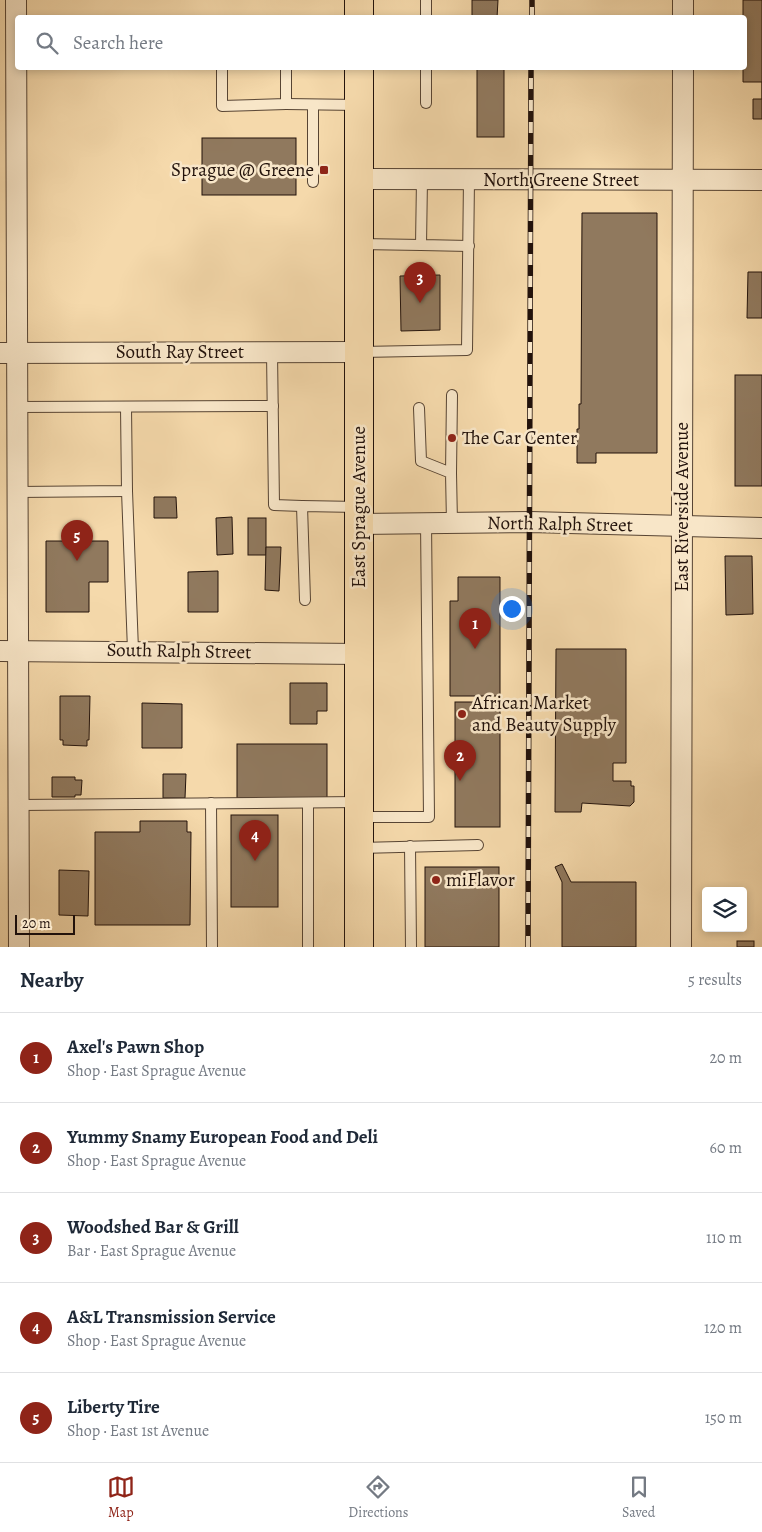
<!DOCTYPE html>
<meta charset="utf-8">
<style>
body{margin:0;font-family:Alegreya,serif;background:#f6f6f7;color:#1f2937}
.controls{position:absolute;right:15px;bottom:15px;display:grid;overflow:hidden;border-radius:5px;box-shadow:0 2px 8px #0003}
.controls button{width:45px;height:45px;display:grid;place-items:center;padding:0;border:0;border-bottom:1px solid #e0e1e3;background:#fff;color:#1f2937;font:25px sans-serif}
.scale{position:absolute;left:15px;bottom:12px;width:60px;box-sizing:border-box;padding-left:5px;border:2px solid #22120b;border-top:0;font-size:14px;line-height:18px;white-space:nowrap;color:#22120b;-webkit-text-stroke:4px #f8e6c8;paint-order:stroke}
.you{position:absolute;left:511px;top:608px;width:18px;height:18px;margin:-12px;border:4px solid #fff;border-radius:50%;background:#1a73e8;box-shadow:0 0 0 8px #1a73e833}
.badge{display:grid;place-items:center;width:32px;height:32px;border-radius:50%;background:#8f2418;color:#fff;font-size:16px;font-weight:700}
.pin{position:absolute;translate:-50% -41px;filter:drop-shadow(0 1px 2px #0008)}
.pin::after{content:'';position:absolute;top:26px;width:18px;height:15px;background:inherit;clip-path:polygon(0 0,100% 0,50% 100%)}
.list{margin:0;padding:0;list-style:none}
h2{display:flex;justify-content:space-between;align-items:center;height:65px;margin:0;padding:0 20px;font-size:21px}
h2 small{font-size:16px;font-weight:400;color:#747a83}
.list li{display:grid;grid-template-columns:32px 1fr auto;gap:15px;align-items:center;box-sizing:border-box;height:90px;padding:0 20px;border-top:1px solid #e0e1e3}
.list b{display:block;font-size:19px;white-space:nowrap}
.list p{margin:0;font-size:16px;white-space:nowrap;color:#747a83}
.list em{font-size:16px;font-style:normal;color:#747a83}
.icon{flex:none;width:28px;height:28px;fill:none;stroke:currentColor;stroke-width:2;stroke-linecap:round;stroke-linejoin:round}
.map{position:relative;flex:none;width:762px;height:947px;overflow:hidden}
.search{position:absolute;background:#fff;box-shadow:0 2px 8px #0003;left:15px;right:15px;top:15px;height:55px;display:flex;align-items:center;gap:12px;box-sizing:border-box;padding:0 18px;border-radius:5px;color:#747a83;font-size:19px}
.sheet{height:515px;background:#fff}
nav{display:flex;justify-content:space-around;align-items:center;box-sizing:border-box;height:70px;border-top:1px solid #e0e1e3;background:#fff;font-size:14px;color:#747a83}
nav a{display:grid;justify-items:center;gap:2px}
nav .on{color:#8f2418}
.map>svg:first-child{display:block}
.building{fill:#90795e;stroke:#22120b}
.lines{fill:none;stroke-linecap:round;stroke-linejoin:round}
.lane-casing{stroke:#574433;stroke-width:12}
.street-casing{stroke:#574433;stroke-width:22}
.primary-casing{stroke:#22120b;stroke-width:30}
.lane{stroke:#f8e6c8;stroke-width:10}
.street{stroke:#f8e6c8;stroke-width:20}
.primary{stroke:#f5d9ab;stroke-width:28}
.rail-casing{stroke:#22120b;stroke-width:5.5}
.rail{stroke:#f8e6c8;stroke-width:4;stroke-dasharray:11;stroke-linecap:butt}
.poi-dot{fill:#8f2418;stroke:#f8e6c8;stroke-width:2}
.labels{text-anchor:middle;dominant-baseline:central;stroke-width:5;stroke-linejoin:round;paint-order:stroke}
.poi-label{font-size:19px;fill:#22120b;stroke:#f8e6c8;text-anchor:start}
.street-label{font-size:19px;fill:#22120b;stroke:#f8e6c8}
</style>
<div class="map">
<svg width="762" height="947" viewBox="0 0 762 947">
<rect width="100%" height="100%" fill="#f5d9ab"/>
<filter id="stains"><feTurbulence type="fractalNoise" baseFrequency=".004" numOctaves="4"/><feColorMatrix values="0 0 0 0 .2 0 0 0 0 .09 0 0 0 0 .02 0 0 0 .5 -.17"/></filter>
<radialGradient id="worn" r=".72"><stop offset=".6" stop-color="#630" stop-opacity="0"/><stop offset="1" stop-color="#630" stop-opacity=".3"/></radialGradient>
<!-- building -->
<g class="building">
<polygon points="472,0 498,0 497,18 472,18"/>
<polygon points="743,0 762,0 762,119 753,119 753,99 762,99 762,82 743,82"/>
<rect x="477" y="68" width="27" height="69"/>
<rect x="202" y="138" width="94" height="57"/>
<polygon points="582,213 657,213 657,453 596,453 596,463 577,463 577,429 579,429 579,404 581,404"/>
<polygon points="748,272 762,272 762,318 747,318"/>
<polygon points="440,275 440,330 401,331 400,276"/>
<rect x="735" y="375" width="27" height="111"/>
<polygon points="154,497 176,497 177,518 154,518"/>
<polygon points="232,517 233,554 217,555 216,518"/>
<rect x="248" y="518" width="18" height="37"/>
<polygon points="46,541 108,541 108,582 89,582 89,612 46,612"/>
<polygon points="266,547 281,547 279,591 265,590"/>
<polygon points="725,556 752,556 753,614 726,615"/>
<polygon points="218,571 218,612 188,612 188,572"/>
<polygon points="458,577 500,577 500,696 450,696 450,601 458,601"/>
<polygon points="556,649 626,649 626,763 613,763 613,781 631,781 631,786 634,786 634,802 630,806 582,803 581,812 555,812"/>
<polygon points="290,683 327,683 327,711 317,711 317,724 290,724"/>
<polygon points="60,696 90,696 89,740 87,740 87,746 63,745 63,740 60,740"/>
<rect x="455" y="702" width="45" height="125"/>
<polygon points="142,703 182,704 182,748 142,748"/>
<rect x="237" y="744" width="90" height="54"/>
<polygon points="163,774 186,774 185,798 163,798"/>
<polygon points="52,777 75,777 75,780 82,780 81,795 75,795 75,797 52,797"/>
<rect x="231" y="815" width="47" height="92"/>
<polygon points="140,821 187,821 187,832 191,832 190,925 95,925 95,832 140,832"/>
<polygon points="562,864 571,882 636,882 636,947 562,947 562,882 555,867"/>
<rect x="425" y="867" width="74" height="80"/>
<polygon points="59,870 89,871 88,916 59,915"/>
<rect x="737" y="941" width="17" height="6"/>
</g>
<g class="lines">
<!-- lane casing -->
<g class="lane-casing">
<g id="lane">
<polyline points="426,18 426,0"/>
<polyline points="222,68 222,106 286,104 286,68"/>
<polyline points="426,103 426,68"/>
<polyline points="286,104 358,105"/>
<polyline points="313,105 313,182"/>
<polyline points="422,179 421,245 469,246"/>
<polyline points="360,244 421,245"/>
<polyline points="272,352 274,505 302,506"/>
<polyline points="361,352 467,350 469,179"/>
<polyline points="17,407 273,406"/>
<polyline points="419,408 421,461 451,473 452,523"/>
<polyline points="451,473 452,395"/>
<polyline points="127,491 133,650"/>
<polyline points="17,492 127,491 126,407"/>
<polyline points="305,600 302,506 358,507"/>
<polyline points="211,803 212,947"/>
<polyline points="308,803 308,947"/>
<polyline points="19,805 358,802"/>
<polyline points="360,817 429,817 426,522"/>
<polyline points="410,846 411,947"/>
<polyline points="360,848 478,845"/>
</g>
</g>
<!-- street casing -->
<g class="street-casing">
<g id="street">
<polyline points="16,0 19,947"/>
<polyline points="683,0 683,18"/>
<polyline points="360,179 762,180"/>
<polyline points="0,353 359,352"/>
<polyline points="359,524 530,522 762,528"/>
<polyline points="0,651 359,654"/>
<polyline points="681,947 683,68"/>
</g>
</g>
<!-- primary casing -->
<g class="primary-casing">
<g id="primary">
<polyline points="359,18 359,0"/>
<polyline points="359,947 359,68"/>
</g>
</g>
<!-- lane -->
<use href="#lane" class="lane"/>
<!-- street -->
<use href="#street" class="street"/>
<!-- primary -->
<use href="#primary" class="primary"/>
<!-- rail casing -->
<g class="rail-casing">
<g id="rail">
<polyline points="532,18 532,0"/>
<polyline points="528,947 531,68"/>
</g>
</g>
<!-- rail -->
<use href="#rail" class="rail"/>
</g>
<!-- markers -->
<g class="poi-dot">
<rect x="319" y="165" width="10" height="10" rx="2.5"/>
<circle cx="452" cy="438" r="5"/>
<circle cx="462" cy="714" r="5"/>
<circle cx="436" cy="880" r="5"/>
</g>
<g class="labels">
<!-- poi labels -->
<g class="poi-label">
<text x="314" y="170" text-anchor="end">Sprague @ Greene</text>
<text x="462" y="438">The Car Center</text>
<text x="472" y="703">African Market<tspan x="472" dy="22">and Beauty Supply</tspan></text>
<text x="446" y="880">miFlavor</text>
</g>
<!-- street labels -->
<g class="street-label">
<text x="561" y="180">North Greene Street</text>
<text x="180" y="352">South Ray Street</text>
<text transform="translate(359 507) rotate(-90)">East Sprague Avenue</text>
<text transform="translate(682 507) rotate(-90)">East Riverside Avenue</text>
<text transform="translate(560 524) rotate(1)">North Ralph Street</text>
<text transform="translate(179 651) rotate(1)">South Ralph Street</text>
</g>
</g>
<rect width="100%" height="100%" filter="url(#stains)"/>
<rect width="100%" height="100%" fill="url(#worn)"/>
</svg>
<div class="controls">
<button><svg class="icon" aria-label="layers" viewBox="0 0 24 24"><path d="M12 4l9 5-9 5-9-5zM3 14l9 5 9-5"/></svg></button>
</div>
<div class="scale">20 m</div>
<div class="you"></div>
<div class="pin badge" style="left:475px;top:649px">1</div>
<div class="pin badge" style="left:460px;top:781px">2</div>
<div class="pin badge" style="left:420px;top:303px">3</div>
<div class="pin badge" style="left:255px;top:861px">4</div>
<div class="pin badge" style="left:77px;top:561px">5</div>
<div class="search"><svg class="icon" aria-label="search" viewBox="0 0 24 24"><circle cx="10" cy="10" r="6"/><path d="M15 15l6 6"/></svg>Search here</div>
</div>
<section class="sheet">
<h2>Nearby<small>5 results</small></h2>
<ul class="list">
<li><span class="badge">1</span><div><b>Axel's Pawn Shop</b><p>Shop · East Sprague Avenue</p></div><em>20 m</em></li>
<li><span class="badge">2</span><div><b>Yummy Snamy European Food and Deli</b><p>Shop · East Sprague Avenue</p></div><em>60 m</em></li>
<li><span class="badge">3</span><div><b>Woodshed Bar &amp; Grill</b><p>Bar · East Sprague Avenue</p></div><em>110 m</em></li>
<li><span class="badge">4</span><div><b>A&amp;L Transmission Service</b><p>Shop · East Sprague Avenue</p></div><em>120 m</em></li>
<li><span class="badge">5</span><div><b>Liberty Tire</b><p>Shop · East 1st Avenue</p></div><em>150 m</em></li>
</ul>
</section>
<nav>
<a class="on"><svg class="icon" aria-label="map" viewBox="0 0 24 24"><path d="M3 6l6-2 6 2 6-2v14l-6 2-6-2-6 2zM9 4v14M15 6v14"/></svg>Map</a>
<a><svg class="icon" aria-label="directions" viewBox="0 0 24 24"><path d="M12 3l9 9-9 9-9-9zM9 14v-3h6M13 9l2 2-2 2"/></svg>Directions</a>
<a><svg class="icon" aria-label="saved" viewBox="0 0 24 24"><path d="M7 4h10v16l-5-4-5 4z"/></svg>Saved</a>
</nav>
